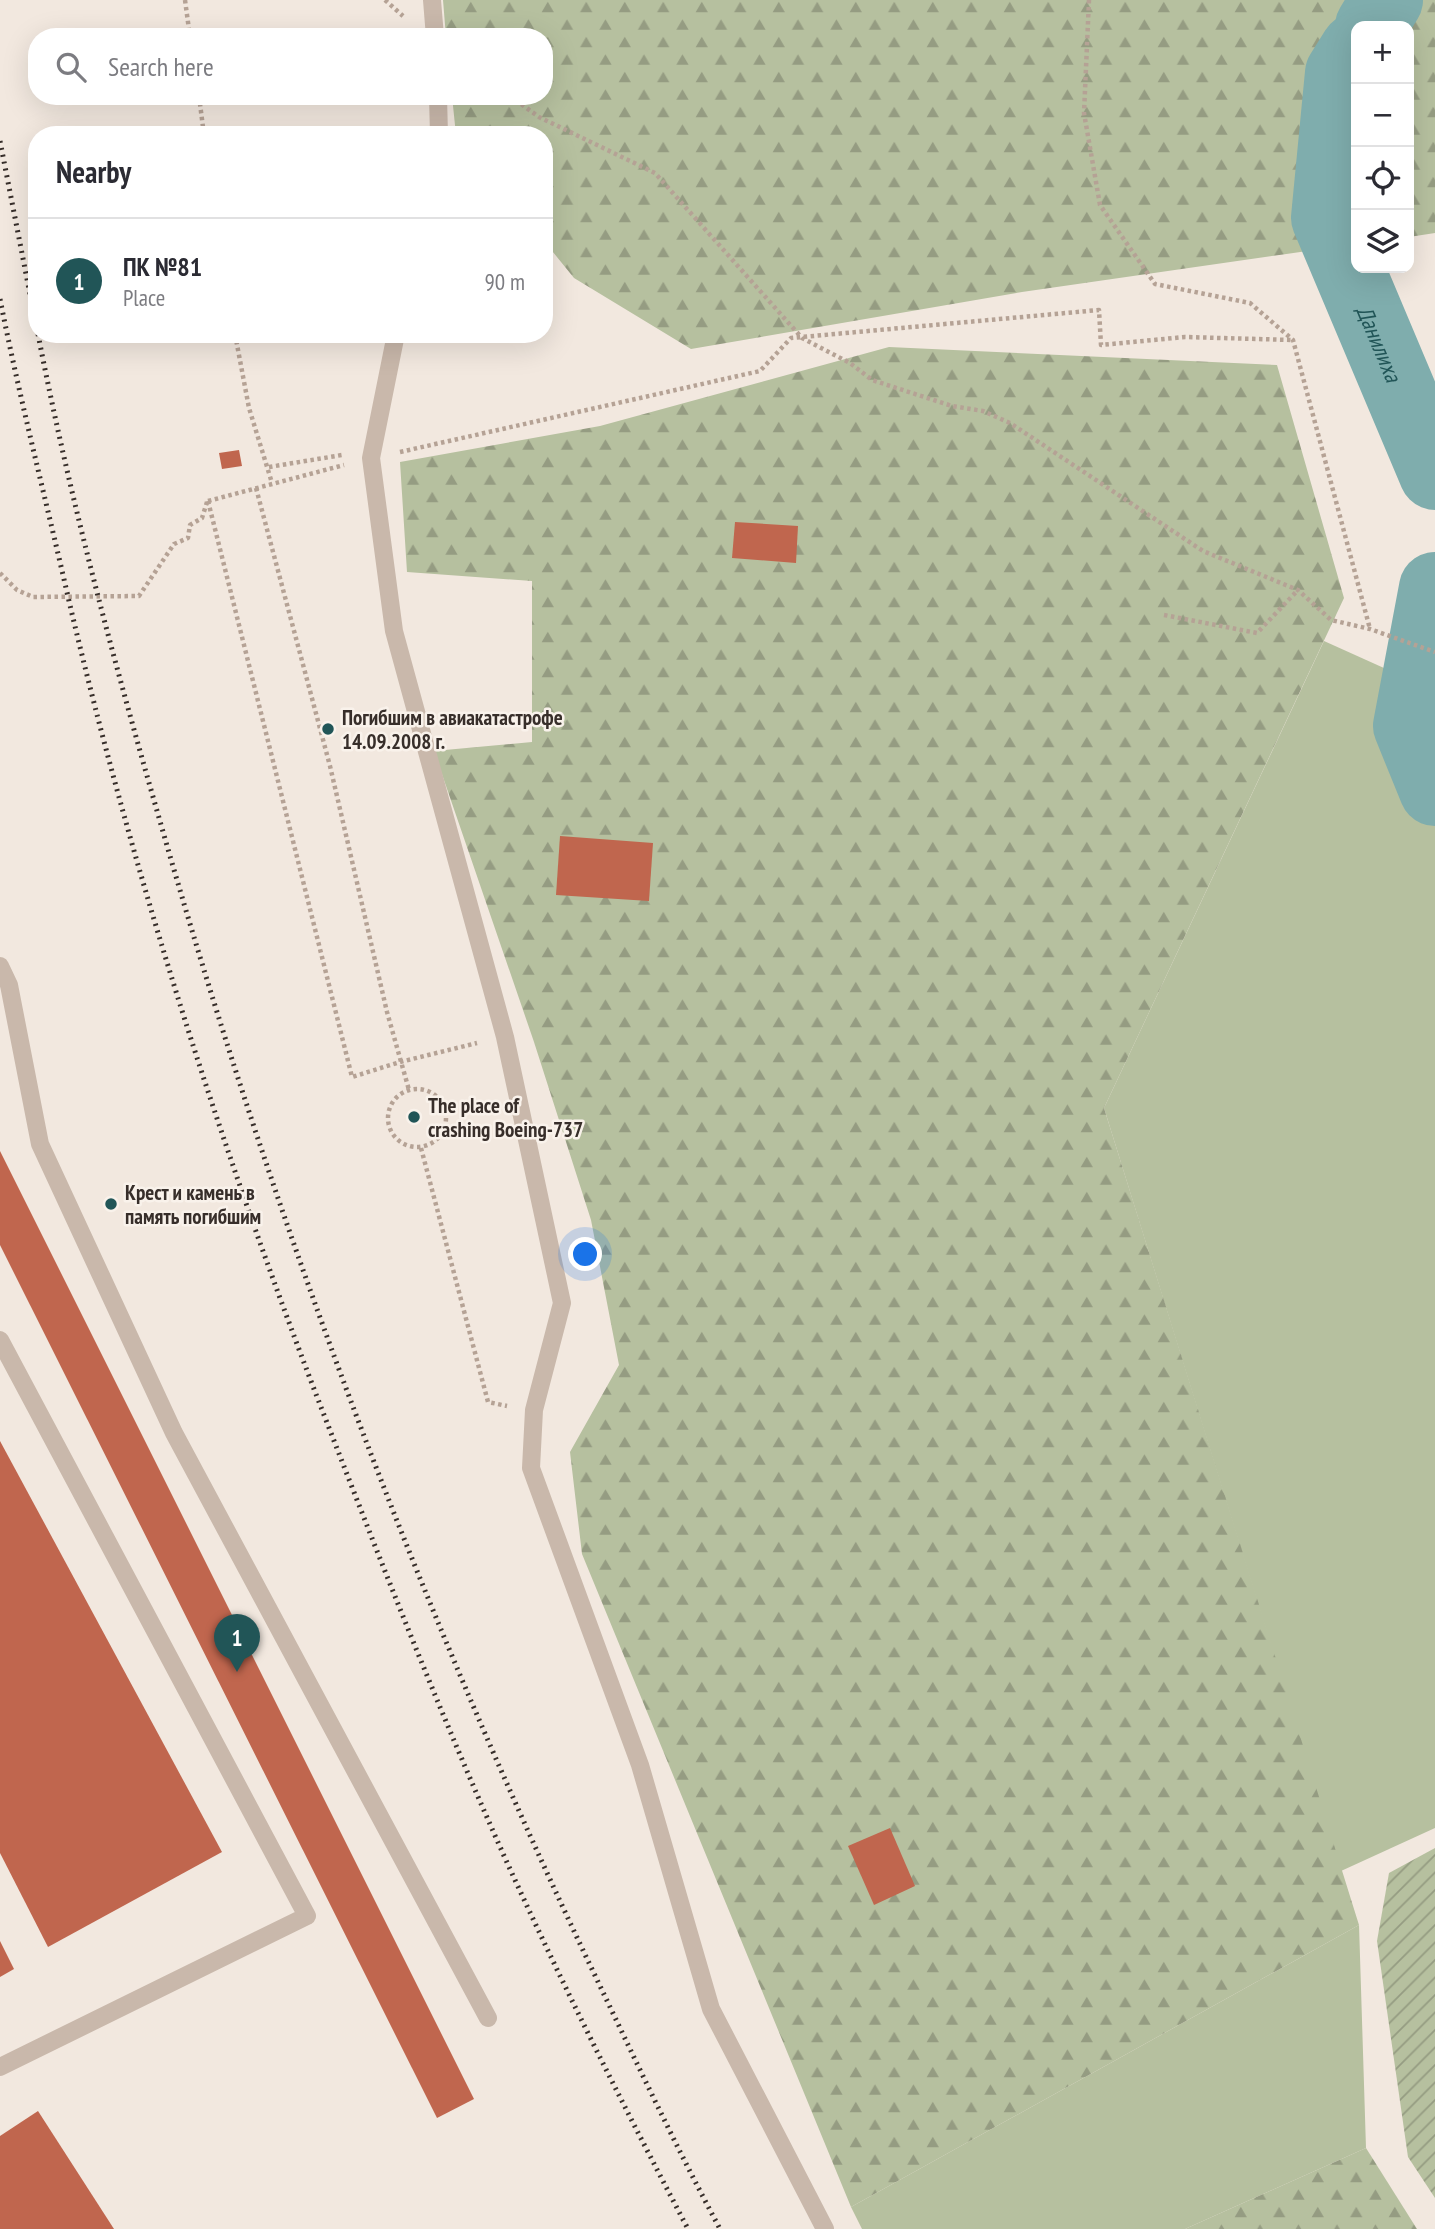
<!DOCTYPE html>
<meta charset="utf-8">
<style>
body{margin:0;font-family:"PT Sans Narrow",sans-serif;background:#f7f7f7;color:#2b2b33}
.controls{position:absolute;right:21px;top:21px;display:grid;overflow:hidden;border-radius:14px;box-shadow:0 7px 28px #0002}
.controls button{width:63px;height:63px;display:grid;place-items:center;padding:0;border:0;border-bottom:2px solid #e1e1e2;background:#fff;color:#2b2b33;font:35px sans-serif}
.you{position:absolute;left:586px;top:1255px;width:24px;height:24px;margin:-18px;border:5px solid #fff;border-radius:50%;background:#1a73e8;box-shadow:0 0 0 10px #1a73e833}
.badge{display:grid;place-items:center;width:46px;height:46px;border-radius:50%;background:#215557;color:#fff;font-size:23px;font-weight:700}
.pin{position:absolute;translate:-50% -58px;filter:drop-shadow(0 2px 4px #0008)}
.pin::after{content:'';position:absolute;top:37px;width:24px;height:21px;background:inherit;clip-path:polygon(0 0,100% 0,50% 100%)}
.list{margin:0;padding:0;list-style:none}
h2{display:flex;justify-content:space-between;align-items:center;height:91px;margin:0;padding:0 28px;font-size:30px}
h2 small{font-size:23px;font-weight:400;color:#7c7c81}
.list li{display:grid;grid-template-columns:46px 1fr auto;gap:21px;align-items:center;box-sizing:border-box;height:126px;padding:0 28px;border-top:2px solid #e1e1e2}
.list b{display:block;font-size:26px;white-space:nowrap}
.list p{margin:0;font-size:23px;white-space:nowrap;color:#7c7c81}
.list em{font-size:23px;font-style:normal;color:#7c7c81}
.icon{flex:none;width:38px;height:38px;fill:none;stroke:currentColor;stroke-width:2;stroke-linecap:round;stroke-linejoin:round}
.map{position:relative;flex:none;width:1435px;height:2229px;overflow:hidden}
.search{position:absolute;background:#fff;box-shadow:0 7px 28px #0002;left:28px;top:28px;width:525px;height:77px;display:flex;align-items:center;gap:18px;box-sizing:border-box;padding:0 24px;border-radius:28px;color:#7c7c81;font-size:26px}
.panel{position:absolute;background:#fff;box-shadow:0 7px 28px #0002;left:28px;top:126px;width:525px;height:217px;border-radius:28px}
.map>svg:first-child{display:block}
.green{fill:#b6c09f}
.forest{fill:url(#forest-firs)}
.garden{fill:url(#garden-furrows)}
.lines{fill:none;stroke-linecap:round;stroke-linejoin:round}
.river{stroke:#7fadad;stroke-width:72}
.building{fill:#c0664e}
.path{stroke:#b5a295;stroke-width:4.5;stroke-dasharray:3.5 3.5;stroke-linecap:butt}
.service{stroke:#c9b8ab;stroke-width:18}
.minor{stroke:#c9b8ab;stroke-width:18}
.rail{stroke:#372e2a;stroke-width:5;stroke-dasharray:2 5;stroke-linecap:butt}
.poi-dot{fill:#215557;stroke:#f9f2eb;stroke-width:2.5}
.labels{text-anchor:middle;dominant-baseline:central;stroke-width:5;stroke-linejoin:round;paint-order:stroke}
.poi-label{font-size:21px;font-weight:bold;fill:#372e2a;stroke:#f9f2eb;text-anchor:start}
.water-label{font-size:23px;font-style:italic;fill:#215557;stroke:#f9f2eb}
</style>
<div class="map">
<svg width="1435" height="2229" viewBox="0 0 1435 2229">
<defs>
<pattern id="forest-firs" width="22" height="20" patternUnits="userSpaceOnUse" patternTransform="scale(1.75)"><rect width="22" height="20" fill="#b6c09f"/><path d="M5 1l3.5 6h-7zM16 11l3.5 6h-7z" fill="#959c82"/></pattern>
<pattern id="garden-furrows" width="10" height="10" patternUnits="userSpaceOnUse" patternTransform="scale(1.75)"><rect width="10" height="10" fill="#b6c09f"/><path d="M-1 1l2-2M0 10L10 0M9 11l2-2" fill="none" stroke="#959c82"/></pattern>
</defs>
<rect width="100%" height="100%" fill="#f2e8df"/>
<!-- green -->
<g class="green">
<polygon points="1324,641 1435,691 1435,1828 1341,1871 1104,1108"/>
<polygon points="1359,1925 1366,2148 1185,2229 862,2229 851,2207"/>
</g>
<!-- forest -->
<g class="forest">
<polygon points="443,0 1435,0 1435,233 1409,237 1409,26 1356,26 1356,244 1022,292 691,349 574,278 544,241 544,135 456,135 452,96 544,96 544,37 446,37"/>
<polygon points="889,347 1277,365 1344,598 1104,1108 1359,1925 851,2207 582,1554 570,1452 619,1365 591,1220 534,1042 434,751 532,742 532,581 407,572 400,462 600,426"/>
<polygon points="1366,2148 1417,2229 1185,2229"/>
</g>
<!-- garden -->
<polygon class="garden" points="1435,1848 1435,2198 1408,2157 1377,1941 1389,1873"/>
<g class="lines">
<!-- river -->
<g class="river">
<polyline points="1371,26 1387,0"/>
<path id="s1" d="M1356,49L1341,73L1327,218L1435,474"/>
<polyline points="1435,588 1409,726 1435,790"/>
</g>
</g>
<!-- building -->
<g class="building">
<polygon points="239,450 242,466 222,469 219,453"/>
<polygon points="735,522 798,526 796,563 732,558"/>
<polygon points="560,836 653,843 649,901 556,895"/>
<polygon points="0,1151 474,2099 437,2118 0,1245"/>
<polygon points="0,1441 222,1852 48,1947 0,1853"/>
<polygon points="890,1828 915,1886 874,1905 848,1846"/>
<polygon points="0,1941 14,1969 0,1977"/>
<polygon points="38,2111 114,2229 0,2229 0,2136"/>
</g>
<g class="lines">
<!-- path -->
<g class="path">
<polyline points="185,0 190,37"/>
<polyline points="385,0 403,16"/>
<polyline points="1089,0 1084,113 1100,205 1155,284 1250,303 1293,340 1370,629"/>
<polyline points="199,96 204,135"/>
<polyline points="510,96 539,117 655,173 802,338 850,363 872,380 952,406 983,411 1010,423 1203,551 1298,590 1331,620 1370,629 1435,652"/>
<polyline points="235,334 249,408 272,483"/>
<polyline points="400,452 760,371 791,338 1099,310 1101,345 1185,337 1293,340"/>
<polyline points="269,467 342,455"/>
<polyline points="256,488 330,766 387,1012 409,1090"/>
<polyline points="208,501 344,465"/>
<polyline points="208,501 352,1077 400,1062 477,1043"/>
<polyline points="0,573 17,590 33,597 139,596 174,544 188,538 190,525 202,518 207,502"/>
<polyline points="1164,615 1257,633 1298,590"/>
<circle cx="417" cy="1118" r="29"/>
<polyline points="421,1148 488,1402 507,1406"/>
</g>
<!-- service -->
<g class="service">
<polyline points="432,0 435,37"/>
<polyline points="438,96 439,135"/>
<polyline points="396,334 371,458 394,631 505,1037 562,1303 534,1410 531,1468 640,1765 711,2009 825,2229"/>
<polyline points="0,1340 307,1916 0,2067"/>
</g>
<!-- minor -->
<polyline class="minor" points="0,966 9,985 40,1144 174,1433 488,2018"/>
<!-- rail -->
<g class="rail">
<polyline points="0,141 37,330"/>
<path d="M0,299C20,400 46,500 69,601C132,869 216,1132 314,1389C375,1547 436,1704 505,1858C562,1984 624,2107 688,2229"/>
<path d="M38,334C72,510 120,683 170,856C280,1236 420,1607 590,1965C632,2053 674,2143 720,2229"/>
</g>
</g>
<!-- markers -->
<g class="poi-dot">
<circle cx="328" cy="729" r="7"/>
<circle cx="414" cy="1117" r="7"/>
<circle cx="111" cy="1204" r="7"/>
</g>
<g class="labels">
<!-- poi labels -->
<g class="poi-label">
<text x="342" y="717">Погибшим в авиакатастрофе<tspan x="342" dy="24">14.09.2008 г.</tspan></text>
<text x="428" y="1105">The place of<tspan x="428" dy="24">crashing Boeing-737</tspan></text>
<text x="125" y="1192">Крест и камень в<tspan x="125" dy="24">память погибшим</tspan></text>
</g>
<!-- water labels -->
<g class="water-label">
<text stroke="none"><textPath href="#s1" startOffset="310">Данилиха</textPath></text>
</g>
</g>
</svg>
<div class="controls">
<button>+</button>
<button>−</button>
<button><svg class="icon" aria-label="locate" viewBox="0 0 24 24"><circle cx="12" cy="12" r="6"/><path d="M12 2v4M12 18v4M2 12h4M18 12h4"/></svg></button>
<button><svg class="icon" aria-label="layers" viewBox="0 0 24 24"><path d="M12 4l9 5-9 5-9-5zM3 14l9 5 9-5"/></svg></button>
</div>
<div class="you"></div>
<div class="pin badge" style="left:237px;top:1672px">1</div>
<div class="search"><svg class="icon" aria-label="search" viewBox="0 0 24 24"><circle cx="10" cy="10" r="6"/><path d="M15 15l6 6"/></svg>Search here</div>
<section class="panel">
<h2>Nearby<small></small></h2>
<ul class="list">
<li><span class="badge">1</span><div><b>ПК №81</b><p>Place</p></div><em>90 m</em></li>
</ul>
</section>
</div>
